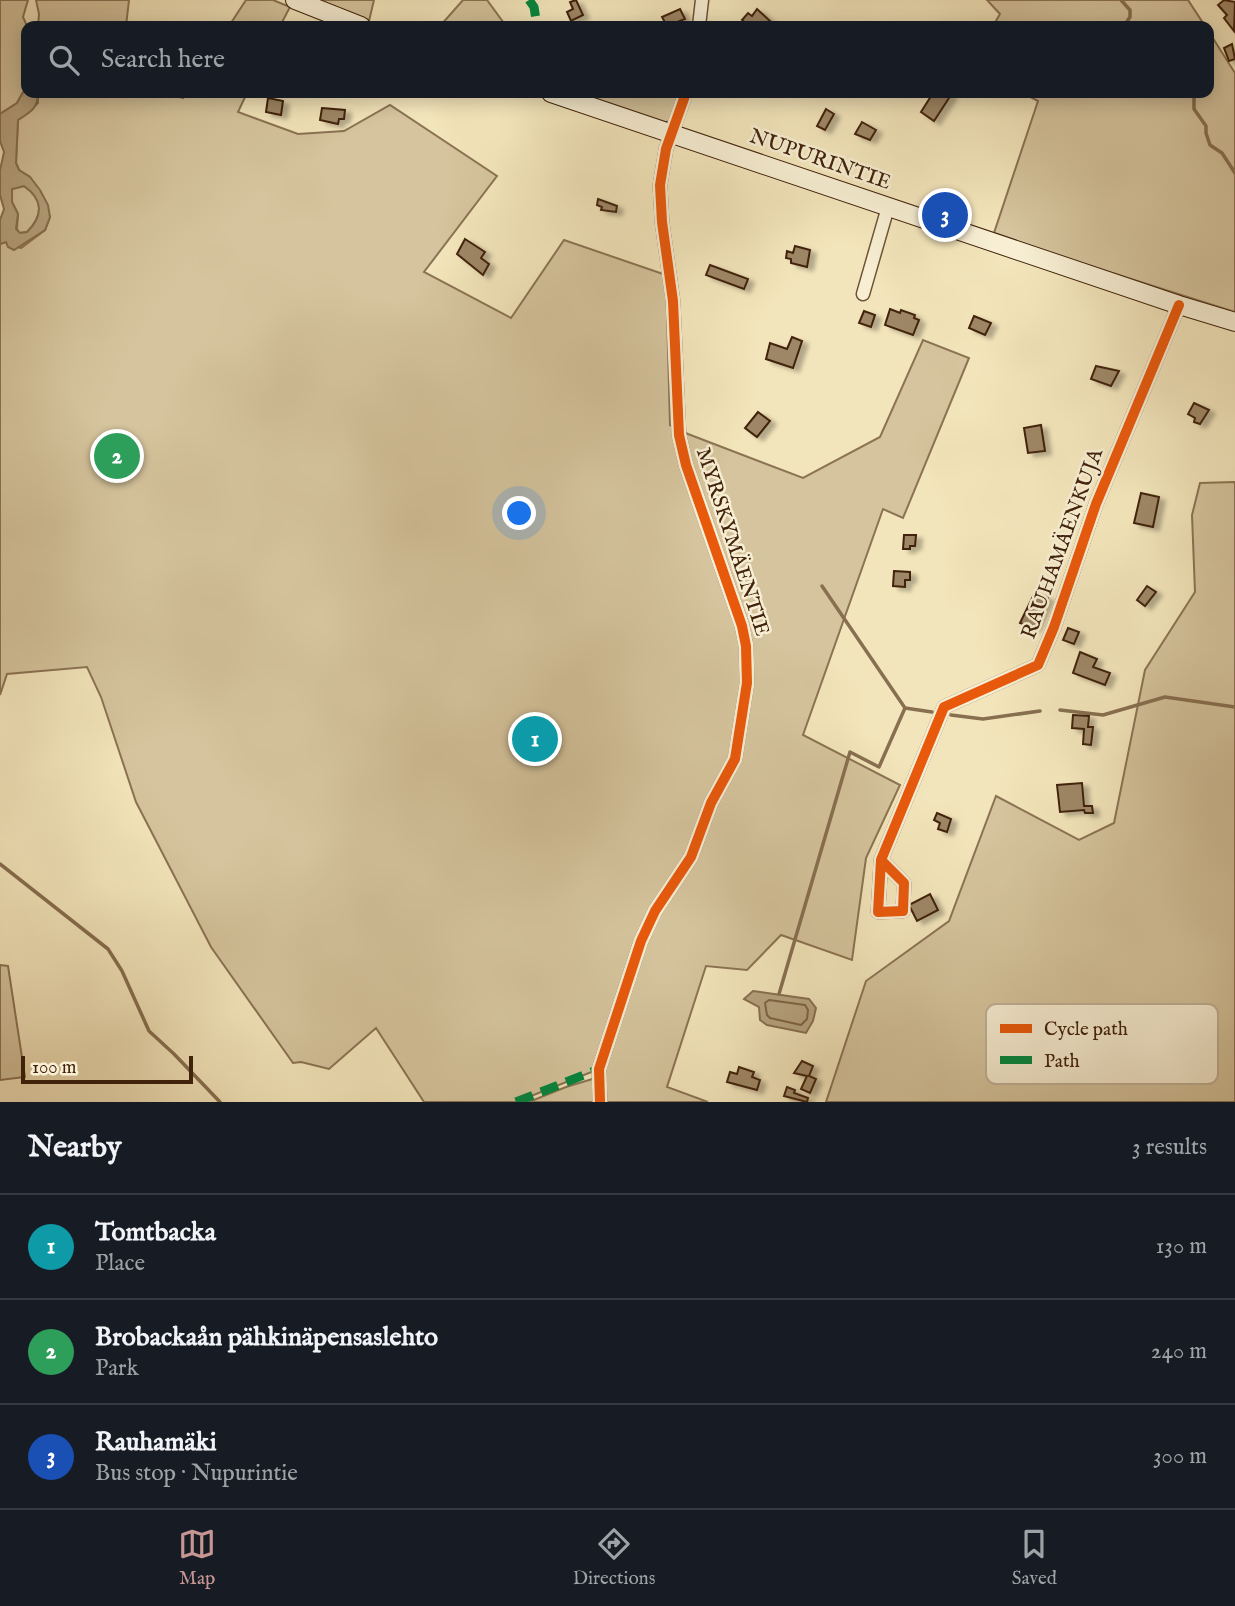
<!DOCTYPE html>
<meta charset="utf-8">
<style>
body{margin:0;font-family:"IM FELL English",serif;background:#242831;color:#f1f3f6}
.scale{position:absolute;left:21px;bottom:18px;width:172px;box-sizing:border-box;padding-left:7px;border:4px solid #41220a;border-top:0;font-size:19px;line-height:24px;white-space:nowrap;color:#41220a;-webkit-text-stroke:5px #f7eed3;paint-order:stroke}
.you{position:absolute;left:520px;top:514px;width:24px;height:24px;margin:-18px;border:5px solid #fff;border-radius:50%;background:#1a73e8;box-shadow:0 0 0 10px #1a73e833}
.badge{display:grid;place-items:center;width:46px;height:46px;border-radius:50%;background:#c59692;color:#fff;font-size:23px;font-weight:700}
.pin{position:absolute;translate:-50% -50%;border:4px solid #fff;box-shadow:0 2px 7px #0006}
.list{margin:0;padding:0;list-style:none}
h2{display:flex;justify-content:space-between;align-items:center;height:91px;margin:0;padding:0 28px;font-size:30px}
h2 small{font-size:23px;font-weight:400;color:#9ea1a6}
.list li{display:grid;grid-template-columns:46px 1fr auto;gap:21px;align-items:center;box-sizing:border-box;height:105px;padding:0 28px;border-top:2px solid #363941}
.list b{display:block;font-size:26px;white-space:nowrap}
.list p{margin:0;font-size:23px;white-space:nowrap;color:#9ea1a6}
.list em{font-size:23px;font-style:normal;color:#9ea1a6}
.icon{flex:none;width:38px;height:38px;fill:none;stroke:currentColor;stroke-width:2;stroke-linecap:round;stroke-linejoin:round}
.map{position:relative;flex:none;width:1235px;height:1102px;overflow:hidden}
.search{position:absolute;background:#171b24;box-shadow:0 4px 18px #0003;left:21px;right:21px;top:21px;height:77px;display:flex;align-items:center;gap:18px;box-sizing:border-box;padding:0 24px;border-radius:14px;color:#9ea1a6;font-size:26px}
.sheet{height:406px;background:#171b24}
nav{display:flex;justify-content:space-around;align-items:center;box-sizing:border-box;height:98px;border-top:2px solid #363941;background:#171b24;font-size:19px;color:#9ea1a6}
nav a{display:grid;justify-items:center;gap:4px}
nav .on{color:#c59692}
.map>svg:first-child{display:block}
.green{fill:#d5c49d;stroke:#8b7354;stroke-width:2}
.water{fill:#b6a37f;stroke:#876f50;stroke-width:2;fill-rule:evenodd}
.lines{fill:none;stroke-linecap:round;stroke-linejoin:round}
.shore{stroke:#7c6244;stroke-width:2}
.stream{stroke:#876f50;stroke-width:3.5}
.building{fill:#9e8766;stroke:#41220a;stroke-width:2;filter:url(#shadow)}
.minor-casing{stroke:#6e5336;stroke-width:15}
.secondary-casing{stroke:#41220a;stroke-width:20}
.minor{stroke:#f7eed3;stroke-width:12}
.secondary{stroke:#f7eed3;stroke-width:18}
.quiet{stroke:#00873e;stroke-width:9;stroke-dasharray:18 9;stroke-linecap:butt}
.cycleway-casing{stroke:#f7eed3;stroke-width:15}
.cycleway{stroke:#e8590c;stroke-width:10}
.labels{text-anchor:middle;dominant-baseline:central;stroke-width:5;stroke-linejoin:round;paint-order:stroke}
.street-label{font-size:21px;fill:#41220a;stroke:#f7eed3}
.key{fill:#f7eed3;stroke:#c0b197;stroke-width:2}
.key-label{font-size:19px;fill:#41220a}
</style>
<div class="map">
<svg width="1235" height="1102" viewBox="0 0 1235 1102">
<defs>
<filter id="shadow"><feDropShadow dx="6" dy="3.5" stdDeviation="2" flood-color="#0004"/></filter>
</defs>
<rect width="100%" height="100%" fill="#f3e5bb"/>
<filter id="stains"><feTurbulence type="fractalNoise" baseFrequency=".00286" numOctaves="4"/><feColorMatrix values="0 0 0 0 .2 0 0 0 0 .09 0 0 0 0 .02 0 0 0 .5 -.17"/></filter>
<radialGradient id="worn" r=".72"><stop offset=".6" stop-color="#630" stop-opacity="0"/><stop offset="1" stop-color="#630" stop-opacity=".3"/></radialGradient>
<!-- green -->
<g class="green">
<polygon points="0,0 28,0 23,17 27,26 26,87 17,103 0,114"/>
<polygon points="36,0 129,0 126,26 38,26 39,14"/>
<polygon points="246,0 273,0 290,7 280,26 229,26"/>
<polygon points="318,0 374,0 369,21"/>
<polygon points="463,0 487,0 506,26 440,26"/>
<polygon points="987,0 1188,0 1205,26 993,26 1000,14"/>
<polygon points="1209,32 1235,73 1235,312 1065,258 994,233 1038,101 1023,93 1209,93"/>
<polygon points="38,93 167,93 183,98 187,93 247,93 238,112 298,134 344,131 390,105 497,176 424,272 511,318 564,240 666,275 670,425 688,434 803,478 880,437 923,340 969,358 903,518 883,509 803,735 900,785 866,858 852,960 781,935 747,970 706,966 667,1087 708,1102 529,1102 566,1087 599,1077 599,1069 516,1102 424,1102 376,1028 329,1069 301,1062 293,1063 211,947 136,802 101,697 87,667 7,674 0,695 0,244 6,242 21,248 45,230 50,217 30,177 19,170 16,163 18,120 38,103"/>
<polygon points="569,93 681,93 672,121 660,123"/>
<path d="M24,186C44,200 43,216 27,232L19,233L17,229L18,214L12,202V189Z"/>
<polygon points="1235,482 1235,1102 826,1102 866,981 949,921 996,796 1079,840 1114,823 1145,670 1195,592 1192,515 1200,483"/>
<polygon points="0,965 8,966 25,1077 0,1080"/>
</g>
<!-- water -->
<g class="water">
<path d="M26,87V93H38C38,109 30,112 18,120L16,163L19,170L30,177L40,190L48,205L50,217L45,230L14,250L8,247L6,242L0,244V220L4,209L0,195V170L4,152L0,141V114L17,103ZM24,186C44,200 43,216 27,232L20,233L16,229L18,214L12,202V189Z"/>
<polygon points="753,991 809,999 816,1008 813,1021 806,1033 767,1025 760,1020 759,1007 744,999"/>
</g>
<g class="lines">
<!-- shore -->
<polygon class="shore" points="769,1000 805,1005 808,1010 807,1019 801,1025 770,1018 767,1015 765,1003"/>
<!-- stream -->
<g class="stream">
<polyline points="1121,0 1130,10 1130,17 1124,26"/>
<polyline points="1194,93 1194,109 1206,126 1206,133 1210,145 1222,153 1235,173"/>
<polyline points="822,586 905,708"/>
<polyline points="1060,710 1103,715 1165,697 1235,707"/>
<polyline points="951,715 983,719 1040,711"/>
<polyline points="0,864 108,949 122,971 149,1031 174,1054 220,1102"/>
<polyline points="779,994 850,752 879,767 905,708 932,712"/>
</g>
</g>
<!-- building -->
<g class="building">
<polygon points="576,0 583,15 571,21 567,12 573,9 570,2"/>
<polygon points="1224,0 1235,2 1234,31 1224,18 1227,15 1218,5"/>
<polygon points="680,9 685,19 667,26 662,17"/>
<polygon points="757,9 770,21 764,26 749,26 742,20 748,13 752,16"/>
<polygon points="1232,44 1235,59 1229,61 1224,48"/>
<polygon points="933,93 947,93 951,95 934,121 921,112"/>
<polygon points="268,98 283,101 281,115 266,112"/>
<polygon points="322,108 345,110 344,119 339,119 338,124 320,120"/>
<polygon points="826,109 834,114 825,130 817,126"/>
<polygon points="862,122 876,130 870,140 855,134"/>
<polygon points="598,199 617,206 616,212 601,210 602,207 597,205"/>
<polygon points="465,239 485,252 481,258 489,264 483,275 457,254"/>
<polygon points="795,246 810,250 807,267 791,263 791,259 786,258 787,251 793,253"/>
<polygon points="710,265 748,279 744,289 706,275"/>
<polygon points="890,309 900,313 901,310 915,315 914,318 919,320 913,335 885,325"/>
<polygon points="864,311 875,315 871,327 859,323"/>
<polygon points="974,316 991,323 985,335 969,328"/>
<polygon points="792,337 802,341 793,368 766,359 770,343 787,349"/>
<polygon points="1096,366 1119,371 1111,386 1091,379"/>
<polygon points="1194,403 1209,410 1200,424 1194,422 1195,418 1188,414"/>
<polygon points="758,412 770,421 757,437 745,428"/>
<polygon points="1041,425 1045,451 1028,453 1024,428"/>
<polygon points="1141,493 1159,497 1153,527 1134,523"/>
<polygon points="904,535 916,535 915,546 910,546 910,549 903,549"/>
<polygon points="894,571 910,572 910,580 905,580 905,587 893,586"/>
<polygon points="1147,586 1156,592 1145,606 1137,600"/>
<polygon points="1035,592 1048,598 1034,628 1020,623"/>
<polygon points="1068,628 1079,632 1074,644 1063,640"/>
<polygon points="1080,652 1097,659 1093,667 1110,673 1105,685 1073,673"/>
<polygon points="1073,715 1089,716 1088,727 1093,727 1091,745 1083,744 1084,729 1072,728"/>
<polygon points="1082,783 1084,806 1092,806 1093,813 1085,813 1084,810 1060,812 1057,785"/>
<polygon points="937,813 951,819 947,832 938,829 940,823 934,820"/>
<polygon points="930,894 938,910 917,921 909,905"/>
<polygon points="802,1061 813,1066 809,1076 816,1079 810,1093 801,1089 807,1076 794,1073"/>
<polygon points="739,1067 754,1072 752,1077 760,1080 757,1090 727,1082 730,1072 737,1074"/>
<polygon points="787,1087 795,1090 794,1093 808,1098 807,1102 784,1096"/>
</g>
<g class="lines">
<!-- minor casing -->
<g class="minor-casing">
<g id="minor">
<polyline points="699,26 702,0"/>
<polyline points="863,294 888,207"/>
<polyline points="881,860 904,883 903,911 878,912 881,860 944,707 1038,665 1054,627 1096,504 1179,305"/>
<polyline points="600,1102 599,1069 641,941 655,911 691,857 711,803 735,759 747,683 746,646 742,626 686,465 679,435 673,301 662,222 660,185 666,149 686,93"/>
</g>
</g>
<!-- secondary casing -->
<g class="secondary-casing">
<g id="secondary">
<polyline points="295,0 361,26"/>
<polyline points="551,93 1179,305 1235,322"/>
</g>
</g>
<!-- minor -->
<use href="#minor" class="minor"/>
<!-- secondary -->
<use href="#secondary" class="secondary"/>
<!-- quiet -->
<g class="quiet">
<polyline points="529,0 534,7 537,26"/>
<polyline points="516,1102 599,1069"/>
</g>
<!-- cycleway casing -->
<g class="cycleway-casing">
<g id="cycleway">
<polyline points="881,860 904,883 903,911 878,912 881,860 944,707 1038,665 1054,627 1096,504 1179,305"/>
<polyline points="600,1102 599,1069 641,941 655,911 691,857 711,803 735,759 747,683 746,646 742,626 686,465 679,435 673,301 662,222 660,185 666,149 686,93"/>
</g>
</g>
<!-- cycleway -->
<use href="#cycleway" class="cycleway"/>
</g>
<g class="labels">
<!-- street labels -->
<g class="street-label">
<text transform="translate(820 160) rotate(19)">NUPURINTIE</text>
<text transform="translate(732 542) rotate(72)">MYRSKYMÄENTIE</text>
<text transform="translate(1063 544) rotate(-70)">RAUHAMÄENKUJA</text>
</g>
</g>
<!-- legend -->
<rect x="986" y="1004" width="232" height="80" rx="10" class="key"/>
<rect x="1000" y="1024" width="32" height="9" fill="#e8590c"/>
<rect x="1000" y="1056" width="32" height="8" fill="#00873e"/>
<g class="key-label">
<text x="1044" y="1035">Cycle path</text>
<text x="1044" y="1067">Path</text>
</g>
<rect width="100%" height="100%" filter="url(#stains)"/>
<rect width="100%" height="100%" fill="url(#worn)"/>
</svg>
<div class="scale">100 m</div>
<div class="you"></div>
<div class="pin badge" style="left:535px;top:739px;background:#0f9aa8">1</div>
<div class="pin badge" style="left:117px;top:456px;background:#2e9e5b">2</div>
<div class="pin badge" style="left:945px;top:215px;background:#1a4fb4">3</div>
<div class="search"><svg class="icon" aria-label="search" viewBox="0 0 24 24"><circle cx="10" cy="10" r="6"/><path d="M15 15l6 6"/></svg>Search here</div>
</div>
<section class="sheet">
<h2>Nearby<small>3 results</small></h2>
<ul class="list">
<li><span class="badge" style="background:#0f9aa8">1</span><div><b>Tomtbacka</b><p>Place</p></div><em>130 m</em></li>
<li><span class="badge" style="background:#2e9e5b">2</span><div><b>Brobackaån pähkinäpensaslehto</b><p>Park</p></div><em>240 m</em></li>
<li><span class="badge" style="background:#1a4fb4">3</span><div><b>Rauhamäki</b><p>Bus stop · Nupurintie</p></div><em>300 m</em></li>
</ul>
</section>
<nav>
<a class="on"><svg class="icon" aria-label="map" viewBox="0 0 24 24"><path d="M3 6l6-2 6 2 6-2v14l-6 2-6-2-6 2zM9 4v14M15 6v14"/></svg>Map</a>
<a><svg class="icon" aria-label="directions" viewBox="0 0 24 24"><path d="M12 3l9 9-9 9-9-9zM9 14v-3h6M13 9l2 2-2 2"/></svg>Directions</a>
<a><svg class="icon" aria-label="saved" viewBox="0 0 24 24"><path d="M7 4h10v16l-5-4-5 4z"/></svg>Saved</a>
</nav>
